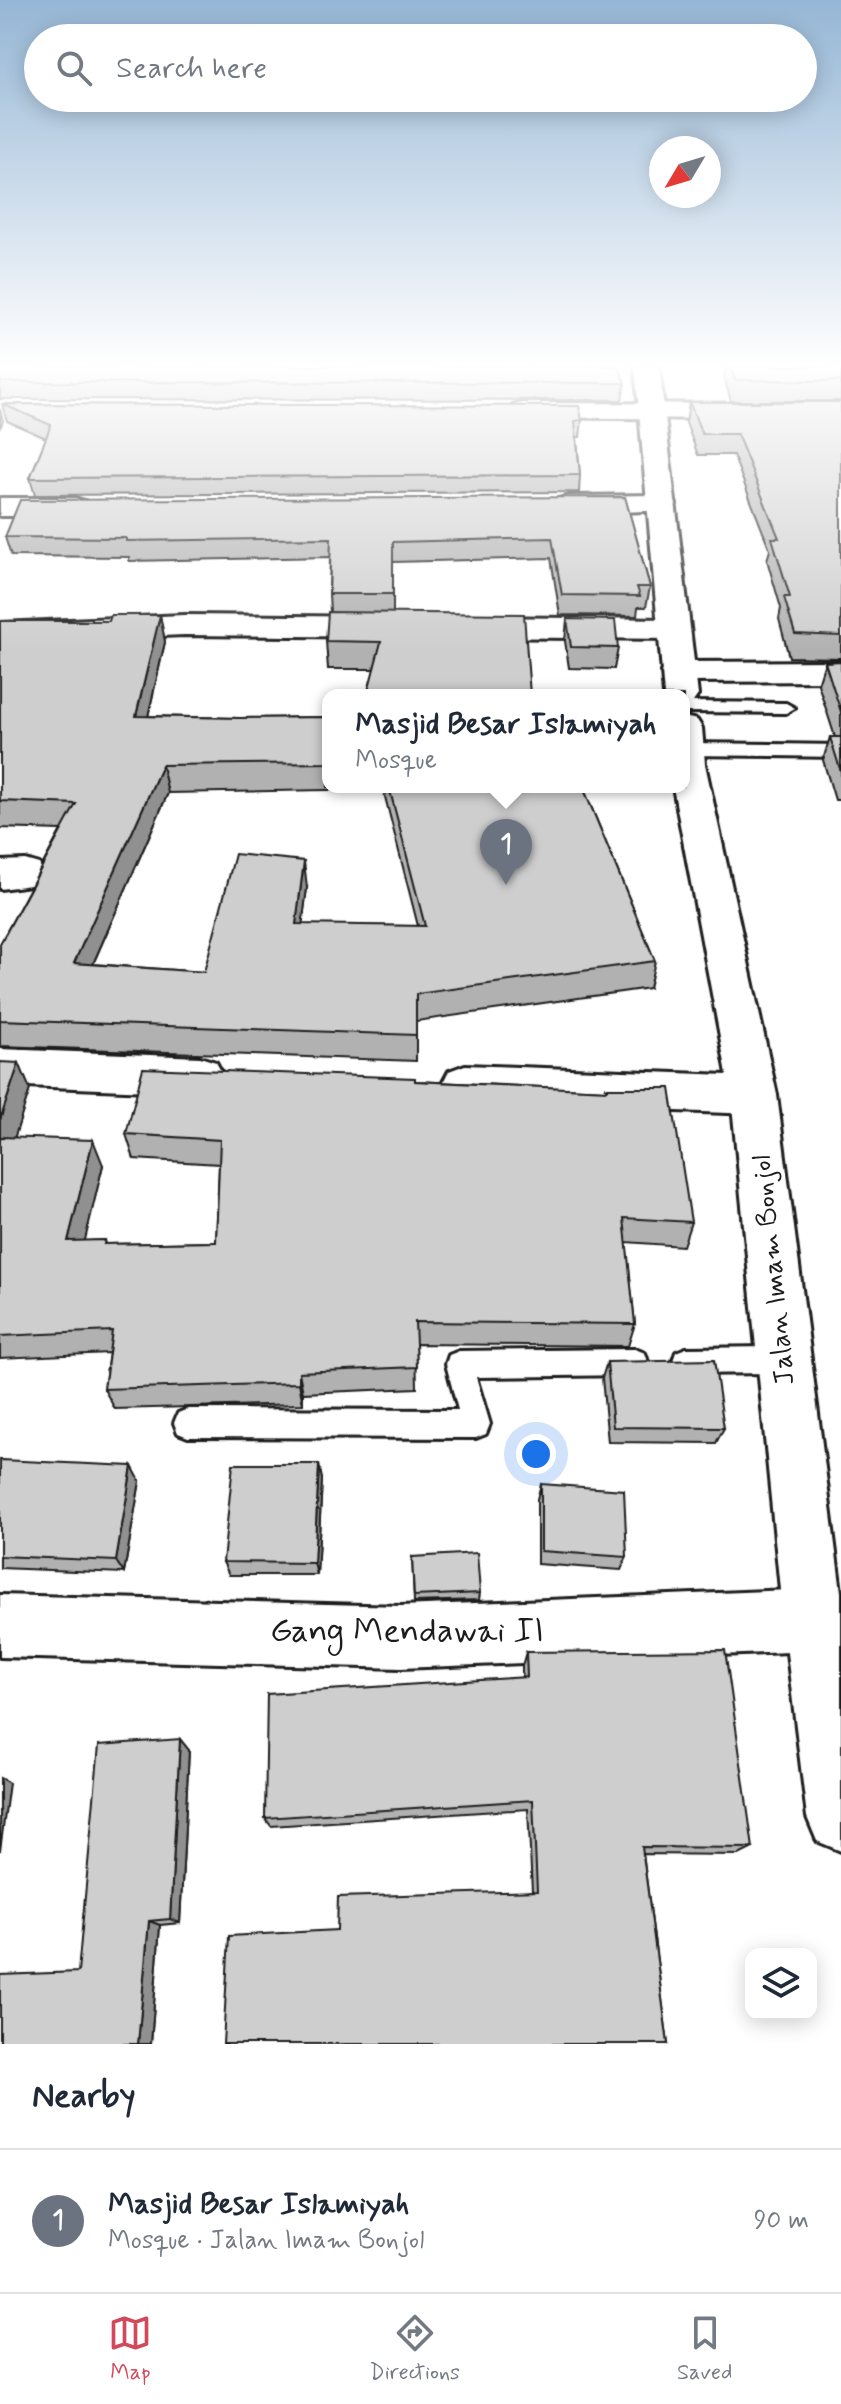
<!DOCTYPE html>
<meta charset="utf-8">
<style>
body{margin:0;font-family:Mynerve,sans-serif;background:#f6f6f7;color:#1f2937}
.controls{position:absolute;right:24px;bottom:24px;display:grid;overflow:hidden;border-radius:16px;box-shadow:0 4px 20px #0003}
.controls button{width:72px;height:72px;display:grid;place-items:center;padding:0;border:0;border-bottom:2px solid #e0e1e3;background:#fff;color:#1f2937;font:40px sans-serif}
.compass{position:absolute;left:649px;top:136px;width:72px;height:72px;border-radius:50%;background:#fff;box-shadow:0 4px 20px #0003;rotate:232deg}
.you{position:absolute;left:536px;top:1454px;width:28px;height:28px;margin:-20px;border:6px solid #fff;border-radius:50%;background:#1a73e8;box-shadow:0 0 0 12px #1a73e833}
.badge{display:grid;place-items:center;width:52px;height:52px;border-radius:50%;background:#d1495b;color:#fff;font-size:26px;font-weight:700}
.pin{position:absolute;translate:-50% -66px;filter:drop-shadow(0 2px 4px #0008)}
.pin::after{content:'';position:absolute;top:42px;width:28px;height:24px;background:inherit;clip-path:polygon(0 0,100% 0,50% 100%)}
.popup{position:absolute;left:322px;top:689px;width:368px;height:104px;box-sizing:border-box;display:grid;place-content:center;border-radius:16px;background:#fff;filter:drop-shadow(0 2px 6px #0005);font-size:26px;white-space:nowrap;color:#747a83}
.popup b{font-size:30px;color:#1f2937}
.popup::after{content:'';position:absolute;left:50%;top:100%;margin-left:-16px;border:16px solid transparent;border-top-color:#fff}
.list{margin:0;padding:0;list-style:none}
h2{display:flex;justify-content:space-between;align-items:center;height:104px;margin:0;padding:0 32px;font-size:34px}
h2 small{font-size:26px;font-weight:400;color:#747a83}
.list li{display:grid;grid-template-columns:52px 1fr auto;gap:24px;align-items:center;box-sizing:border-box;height:144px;padding:0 32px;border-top:2px solid #e0e1e3}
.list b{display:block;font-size:30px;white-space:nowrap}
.list p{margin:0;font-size:26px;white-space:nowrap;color:#747a83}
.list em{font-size:26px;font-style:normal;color:#747a83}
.icon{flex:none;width:44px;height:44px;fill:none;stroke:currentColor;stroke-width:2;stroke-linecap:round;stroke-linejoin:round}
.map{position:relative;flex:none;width:841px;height:2044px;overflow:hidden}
.search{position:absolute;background:#fff;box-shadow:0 4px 20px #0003;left:24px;right:24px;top:24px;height:88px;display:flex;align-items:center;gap:20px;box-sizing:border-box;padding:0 28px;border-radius:44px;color:#747a83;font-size:30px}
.sheet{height:248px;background:#fff}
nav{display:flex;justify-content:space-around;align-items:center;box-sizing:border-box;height:112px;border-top:2px solid #e0e1e3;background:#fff;font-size:22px;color:#747a83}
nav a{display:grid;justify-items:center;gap:4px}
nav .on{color:#d1495b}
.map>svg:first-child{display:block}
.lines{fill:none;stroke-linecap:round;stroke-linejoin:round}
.lane-casing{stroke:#1c1c1c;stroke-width:6}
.street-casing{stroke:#1c1c1c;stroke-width:6}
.secondary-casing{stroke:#1c1c1c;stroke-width:6}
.lane{fill:#fff;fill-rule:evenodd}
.street{fill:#fff;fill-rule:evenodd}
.secondary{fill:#fff;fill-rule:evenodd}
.wall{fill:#b1b1b1;stroke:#1c1c1c;stroke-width:2;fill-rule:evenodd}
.shaded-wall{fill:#909090;stroke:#1c1c1c;stroke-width:2}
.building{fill:#cecece;stroke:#1c1c1c;stroke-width:2}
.labels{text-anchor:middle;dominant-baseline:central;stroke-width:7;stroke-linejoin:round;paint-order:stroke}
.street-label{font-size:28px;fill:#1c1c1c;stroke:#fff}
.near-street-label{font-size:34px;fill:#1c1c1c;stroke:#fff}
</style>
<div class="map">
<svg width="841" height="2044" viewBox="0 0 841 2044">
<rect width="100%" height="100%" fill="#fff"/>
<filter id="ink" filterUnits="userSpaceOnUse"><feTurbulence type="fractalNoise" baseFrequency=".0125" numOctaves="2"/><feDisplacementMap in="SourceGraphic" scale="16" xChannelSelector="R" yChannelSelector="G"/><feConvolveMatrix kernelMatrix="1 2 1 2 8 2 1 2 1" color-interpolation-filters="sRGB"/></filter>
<g filter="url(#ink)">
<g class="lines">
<!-- lane casing -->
<g class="lane-casing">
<g id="lane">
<polygon points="684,702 786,703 795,708 786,713 684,712"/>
<polygon points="686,743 841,745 841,757 686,755"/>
<polygon points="785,1347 795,1351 798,1360 795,1369 785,1373 686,1374 676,1370 673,1361 676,1352 686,1348"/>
<polygon points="635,1349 645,1353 648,1362 645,1371 635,1375 476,1377 490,1424 486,1434 476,1438 188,1437 178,1433 174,1423 178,1413 188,1409 458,1410 446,1364 449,1355 459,1351"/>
</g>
</g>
<!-- street casing -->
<g class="street-casing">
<g id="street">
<polygon points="522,403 841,404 841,420 513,417 509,411 513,405"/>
<polygon points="662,495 672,498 676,504 672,510 568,514 558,511 553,505 558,499 568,496"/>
<polygon points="0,498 75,498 85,501 90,507 85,513 75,516 0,516"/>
<polygon points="184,615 385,617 397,620 401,627 397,634 385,637 184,635 0,643 0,623"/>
<polygon points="466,617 674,619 686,622 690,629 686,636 674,639 466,637 454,634 450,627 454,620"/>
<polygon points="841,661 841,681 678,682 666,679 661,672 666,665 678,662"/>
<polygon points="25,860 39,864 45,874 39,884 0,889 0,861"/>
<polygon points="0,1049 200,1057 216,1062 223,1075 216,1088 200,1093 0,1085"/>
<polygon points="465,1065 754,1076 770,1082 777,1095 770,1108 754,1114 465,1103 449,1097 442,1084 449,1071"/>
<path d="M814,1589L836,1598C841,1614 841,1626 836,1642L814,1651L401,1668L0,1657V1595L401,1606Z"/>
</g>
</g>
<!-- secondary casing -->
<g class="secondary-casing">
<g id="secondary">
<polygon points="635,366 659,366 698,695 693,702 684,705 684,695 664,695"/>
<polygon points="684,717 697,720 702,728 705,764 777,1095 841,1592 841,1851 817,1841 807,1817 783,1620 731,1095 673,787 684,787"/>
</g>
</g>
<!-- lane -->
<use href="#lane" class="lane"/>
<!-- street -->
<use href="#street" class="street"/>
<!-- secondary -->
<use href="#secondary" class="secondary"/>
</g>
<!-- wall -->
<g class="wall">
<polygon points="0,366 625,383 622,400 0,399"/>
<polygon points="726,366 841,366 841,401 731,401 724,377"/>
<polygon points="689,402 841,402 841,658 789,657 779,619 781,608 767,560 770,550 733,455 698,455 686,423"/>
<polygon points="2,404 582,420 580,437 577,437 580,475 579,492 35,495 30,478 46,438 7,421"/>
<polygon points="625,497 650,587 646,607 638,607 637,616 560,615 551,558 393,562 393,613 374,669 328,669 326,641 330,612 329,594 330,557 129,561 129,557 11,556 5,537"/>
<path d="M160,615L165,642L148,716L239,718L328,717V787H583L655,961L649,988L416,1021V1061L0,1046V944L61,830L0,828V621H109ZM383,789L418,926L302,925L307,888L204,972L93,964L168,793Z"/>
<polygon points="567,619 618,648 614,669 569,668 565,641"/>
<polygon points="841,661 841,800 835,800 823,760 830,737 835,737 818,684 825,662"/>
<polygon points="0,1062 30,1089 14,1137 103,1165 84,1241 105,1240 106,1244 216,1242 219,1164 134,1159 126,1134 415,1081 606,1090 606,1088 691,1222 683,1246 626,1242 635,1324 628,1346 416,1344 417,1388 303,1393 303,1404 115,1409 104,1389 109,1353 0,1358"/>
<polygon points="607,1362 724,1428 716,1443 608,1442 602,1378"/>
<polygon points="0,1460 140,1481 124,1573 0,1568"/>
<polygon points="322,1479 317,1575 229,1575 223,1562"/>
<polygon points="541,1484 627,1557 621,1570 537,1564 537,1499"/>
<polygon points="412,1557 480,1593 479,1600 414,1602"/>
<polygon points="526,1652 753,1848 739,1855 643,1854 668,2044 337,1930 532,1891 528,1809 271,1826 265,1818 522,1677 522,1666"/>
<polygon points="189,1750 180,1923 160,1925 151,2044 0,2044 78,1972"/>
</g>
<!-- shaded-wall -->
<g class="shaded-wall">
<polygon points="0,409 3,421 0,428"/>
<polygon points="160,615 165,642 142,743 136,716"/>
<polygon points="162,765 168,793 82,989 74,963"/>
<polygon points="304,861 307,888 299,951 296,924"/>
<polygon points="19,1063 30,1089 7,1161 0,1147 0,1120"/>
<polygon points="93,1140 103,1165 79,1265 68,1241"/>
<polygon points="299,1372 303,1393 303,1404 299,1383"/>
<polygon points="319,1464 322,1479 317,1575 314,1563"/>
<polygon points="132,1466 140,1481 124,1573 116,1561"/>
<polygon points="180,1739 189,1750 180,1923 170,1919"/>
<polygon points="0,1778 9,1783 0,1851"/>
<polygon points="149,1921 160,1925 151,2044 138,2044"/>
</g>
<!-- building -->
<g class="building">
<polygon points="0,366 619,366 625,383 0,382"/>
<polygon points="730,366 841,366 841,381 735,380"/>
<polygon points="689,402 841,402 841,636 795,634 784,597 790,597 772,538 779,538 737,434 702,434"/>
<polygon points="2,404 579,406 582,420 575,421 580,475 30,478 51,425"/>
<polygon points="625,497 650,587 637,587 640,596 562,595 552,538 393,542 393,594 329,594 331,538 126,541 126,538 5,537 20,500"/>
<polygon points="328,612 524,614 530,695 367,695 381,642 326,641"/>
<polygon points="111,615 160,615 136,716 239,718 328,717 328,763 162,765 74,963 204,972 235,854 304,861 296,924 425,926 389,787 583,787 655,961 416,994 416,1035 0,1020 0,944 76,804 0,801 0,621 109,621"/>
<polygon points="567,619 615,620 618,648 571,647"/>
<polygon points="841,661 841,712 825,662"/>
<polygon points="830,737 841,737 841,772"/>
<polygon points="0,1062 19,1063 0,1120"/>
<polygon points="143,1068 415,1078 415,1081 607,1090 606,1088 670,1088 691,1222 624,1218 635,1324 415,1322 417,1367 299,1372 299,1383 104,1389 112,1331 0,1336 0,1137 93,1140 68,1241 105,1240 104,1244 216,1242 220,1140 126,1134"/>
<polygon points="714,1360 724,1428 613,1427 607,1362"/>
<polygon points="0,1460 132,1466 116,1561 0,1556"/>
<polygon points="233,1464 319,1464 314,1563 223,1562"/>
<polygon points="541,1484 624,1490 627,1557 541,1551"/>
<polygon points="477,1553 480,1593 414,1596 412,1557"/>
<polygon points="725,1650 753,1848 642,1847 668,2044 223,2044 229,1936 337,1930 338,1897 537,1891 533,1800 265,1818 267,1694 527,1677 526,1652"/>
<polygon points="180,1739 170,1919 149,1921 138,2044 0,2044 0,1975 78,1972 99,1745"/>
</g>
</g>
<!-- sky -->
<linearGradient id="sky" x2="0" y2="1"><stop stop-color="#95b6d5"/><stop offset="0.56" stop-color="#fff"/><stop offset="1" stop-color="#fff" stop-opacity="0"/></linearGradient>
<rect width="841" height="652" fill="url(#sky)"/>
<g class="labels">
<!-- street labels -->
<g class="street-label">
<text transform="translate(774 1270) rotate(-96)">Jalan Imam Bonjol</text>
</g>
<!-- near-street labels -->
<g class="near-street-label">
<text x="407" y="1631">Gang Mendawai II</text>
</g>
</g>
</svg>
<div class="controls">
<button><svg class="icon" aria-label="layers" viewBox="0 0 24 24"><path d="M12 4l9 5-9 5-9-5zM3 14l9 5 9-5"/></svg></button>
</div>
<svg class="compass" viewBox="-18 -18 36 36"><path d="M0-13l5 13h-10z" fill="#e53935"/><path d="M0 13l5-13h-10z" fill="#747a83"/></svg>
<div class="you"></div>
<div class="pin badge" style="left:506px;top:885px;background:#6b7280">1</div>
<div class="popup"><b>Masjid Besar Islamiyah</b>Mosque</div>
<div class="search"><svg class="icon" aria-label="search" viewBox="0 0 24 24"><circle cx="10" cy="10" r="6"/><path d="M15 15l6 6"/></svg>Search here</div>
</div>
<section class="sheet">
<h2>Nearby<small></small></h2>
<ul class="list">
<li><span class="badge" style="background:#6b7280">1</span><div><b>Masjid Besar Islamiyah</b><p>Mosque · Jalan Imam Bonjol</p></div><em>90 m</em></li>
</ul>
</section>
<nav>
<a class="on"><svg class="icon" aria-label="map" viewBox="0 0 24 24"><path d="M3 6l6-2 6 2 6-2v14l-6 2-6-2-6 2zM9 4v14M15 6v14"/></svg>Map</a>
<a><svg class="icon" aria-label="directions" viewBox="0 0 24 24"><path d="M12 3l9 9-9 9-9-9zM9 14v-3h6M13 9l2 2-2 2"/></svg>Directions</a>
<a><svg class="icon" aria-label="saved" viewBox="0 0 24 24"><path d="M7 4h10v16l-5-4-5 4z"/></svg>Saved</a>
</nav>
